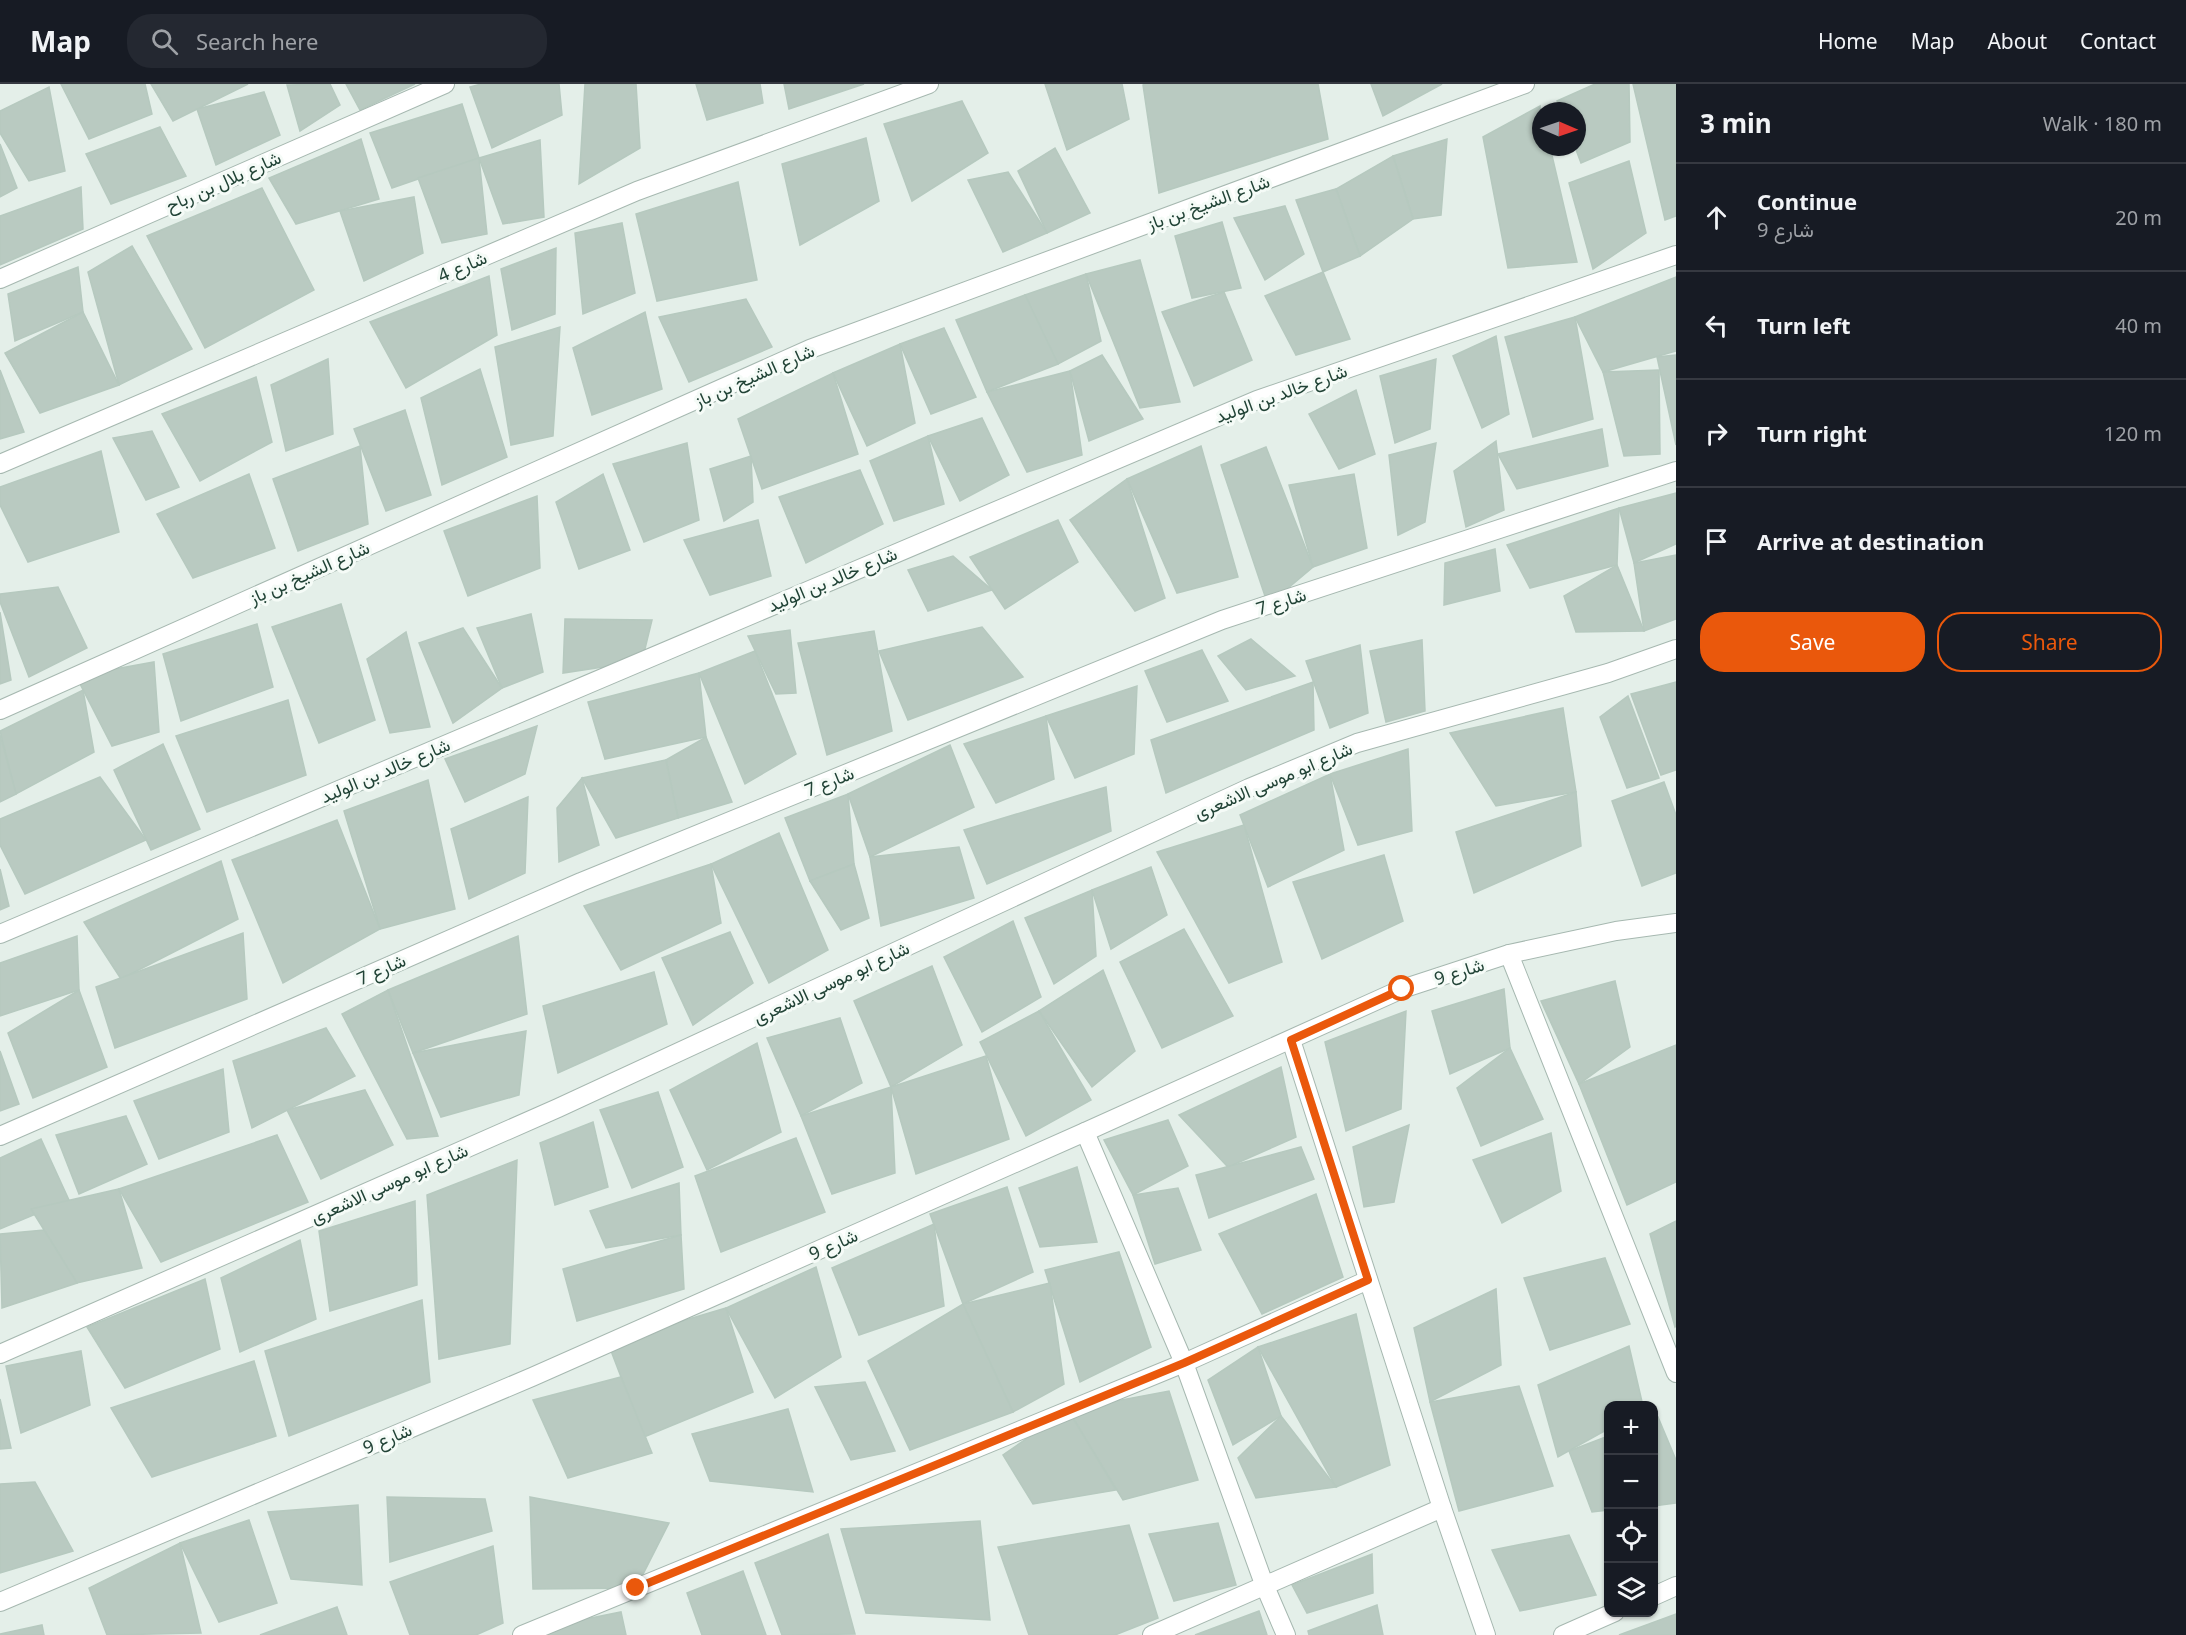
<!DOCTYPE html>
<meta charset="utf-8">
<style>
body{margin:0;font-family:"Noto Sans",Vazirmatn,sans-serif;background:#242831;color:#f1f3f6}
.controls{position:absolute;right:18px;bottom:18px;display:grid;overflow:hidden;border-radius:12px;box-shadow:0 2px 4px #0004}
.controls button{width:54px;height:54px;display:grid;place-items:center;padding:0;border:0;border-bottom:2px solid #363941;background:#171b24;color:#f1f3f6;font:30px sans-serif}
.compass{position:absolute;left:1532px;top:18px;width:54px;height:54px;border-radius:50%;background:#171b24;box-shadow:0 2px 4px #0004;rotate:92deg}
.stop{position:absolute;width:18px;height:18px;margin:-14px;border:4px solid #ea580c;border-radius:50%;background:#fff}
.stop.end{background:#ea580c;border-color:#fff;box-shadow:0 2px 6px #0008}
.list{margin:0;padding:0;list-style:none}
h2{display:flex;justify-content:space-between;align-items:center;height:78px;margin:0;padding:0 24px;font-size:26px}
h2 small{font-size:20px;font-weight:400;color:#9ea1a6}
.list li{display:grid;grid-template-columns:39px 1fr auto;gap:18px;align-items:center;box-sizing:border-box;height:108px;padding:0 24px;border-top:2px solid #363941}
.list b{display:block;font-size:22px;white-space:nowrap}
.list p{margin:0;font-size:20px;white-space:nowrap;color:#9ea1a6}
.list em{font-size:20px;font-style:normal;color:#9ea1a6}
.actions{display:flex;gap:12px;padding:18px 24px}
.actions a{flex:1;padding:14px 0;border:2px solid #ea580c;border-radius:24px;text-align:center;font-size:21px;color:#ea580c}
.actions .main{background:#ea580c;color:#fff}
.icon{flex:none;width:33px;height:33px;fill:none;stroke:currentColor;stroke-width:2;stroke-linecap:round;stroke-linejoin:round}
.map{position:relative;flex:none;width:1676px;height:1551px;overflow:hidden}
header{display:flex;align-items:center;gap:36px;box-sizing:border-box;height:84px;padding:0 30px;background:#171b24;border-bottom:2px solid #363941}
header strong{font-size:28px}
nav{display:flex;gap:33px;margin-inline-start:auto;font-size:21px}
.search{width:420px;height:54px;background:#242831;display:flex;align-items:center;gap:15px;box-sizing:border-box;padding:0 21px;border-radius:24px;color:#9ea1a6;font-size:22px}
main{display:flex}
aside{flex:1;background:#171b24}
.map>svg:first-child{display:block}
.building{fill:#b9cac1;stroke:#b6c9bf;stroke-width:1.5}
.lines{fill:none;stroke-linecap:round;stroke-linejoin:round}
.street-casing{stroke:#a6b8b0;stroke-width:20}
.street{stroke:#fff;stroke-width:18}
.route{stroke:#ea580c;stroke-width:8}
.labels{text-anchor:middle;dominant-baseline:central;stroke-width:6;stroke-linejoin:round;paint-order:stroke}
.street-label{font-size:18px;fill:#214336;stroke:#f5fbf7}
</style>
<header>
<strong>Map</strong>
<div class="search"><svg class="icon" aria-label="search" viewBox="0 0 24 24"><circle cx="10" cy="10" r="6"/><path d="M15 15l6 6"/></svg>Search here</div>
<nav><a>Home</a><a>Map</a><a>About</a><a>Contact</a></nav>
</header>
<main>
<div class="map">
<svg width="1676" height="1551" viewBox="0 0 1676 1551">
<rect width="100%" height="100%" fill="#e4efe9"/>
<!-- building -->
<g class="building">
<polygon points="61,0 145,0 152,30 89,55"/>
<polygon points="151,0 248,0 173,37"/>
<polygon points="330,0 340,21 300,47 287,1"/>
<polygon points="346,0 415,0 360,26"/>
<polygon points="481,0 559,0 562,31 492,64 470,3"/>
<polygon points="585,0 636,0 640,64 579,100"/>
<polygon points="696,0 760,0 763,19 707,36"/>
<polygon points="784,0 864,0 789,25"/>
<polygon points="1045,0 1122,0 1129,35 1067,66"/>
<polygon points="1145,0 1318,0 1328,55 1159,109 1143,1"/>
<polygon points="1371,0 1442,0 1383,32"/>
<polygon points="1595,0 1629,0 1630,58 1581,79 1575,63 1577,63 1577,27 1561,27 1557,17"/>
<polygon points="1633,0 1676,0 1676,132 1665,136"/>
<polygon points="49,3 65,87 29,97 0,49 0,27"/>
<polygon points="264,8 280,51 216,81 197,25"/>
<polygon points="962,17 988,69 912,117 884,40"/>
<polygon points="462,20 479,74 392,104 370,49"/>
<polygon points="1540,22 1541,63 1550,63 1577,178 1508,184 1483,53"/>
<polygon points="160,43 186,92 111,120 86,70"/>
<polygon points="866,54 879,117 800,161 782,80"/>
<polygon points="361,55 379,115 296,140 269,94"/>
<polygon points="1447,55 1441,131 1413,135 1393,72"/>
<polygon points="540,56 544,133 503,140 479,74"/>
<polygon points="0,60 17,104 0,113"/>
<polygon points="1055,64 1090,129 1047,149 1018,87"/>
<polygon points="1393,72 1413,135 1360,172 1336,105"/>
<polygon points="479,74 487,150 442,159 418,94"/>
<polygon points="1629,77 1646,149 1593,185 1569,99"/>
<polygon points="1008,88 1047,149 1003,168 968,96"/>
<polygon points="738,98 757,196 657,217 636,130"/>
<polygon points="81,103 83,145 0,181 0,132"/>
<polygon points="262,104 314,206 205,264 147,152"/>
<polygon points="1336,105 1360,172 1323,188 1296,116"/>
<polygon points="414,113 423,169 364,197 340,127"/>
<polygon points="1285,122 1304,170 1265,196 1234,134"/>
<polygon points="1222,138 1241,204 1192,214 1175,152"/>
<polygon points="622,139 635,209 583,230 575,149"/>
<polygon points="132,162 192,265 119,301 88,188"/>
<polygon points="556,164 555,230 512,246 501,185"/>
<polygon points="1140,176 1180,318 1140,324 1086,190"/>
<polygon points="78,183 83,228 15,257 8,210"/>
<polygon points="1323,188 1350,255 1296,271 1265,212"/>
<polygon points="1086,190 1101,257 1058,280 1025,211"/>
<polygon points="489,192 497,251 406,304 370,238"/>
<polygon points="1676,193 1676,267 1603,288 1575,233"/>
<polygon points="1224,208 1252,276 1194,302 1162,228"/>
<polygon points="1025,211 1058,280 987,308 956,236"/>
<polygon points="746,215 772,263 689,298 659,233"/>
<polygon points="83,228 119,301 40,329 5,269"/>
<polygon points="645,228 662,305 592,331 573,264"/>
<polygon points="1575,233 1593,335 1533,353 1505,253"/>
<polygon points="560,243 553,352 511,361 495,263"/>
<polygon points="944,244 976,313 931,330 900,260"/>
<polygon points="1496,252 1509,330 1482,344 1453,272"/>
<polygon points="900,260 915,339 867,362 833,289"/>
<polygon points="1102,271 1143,335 1089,357 1070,287"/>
<polygon points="1676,271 1676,361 1657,273"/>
<polygon points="328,275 333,350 286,367 271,301"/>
<polygon points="1436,275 1430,345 1395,359 1380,292"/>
<polygon points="480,285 507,373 442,401 421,314"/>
<polygon points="0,286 24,348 0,355"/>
<polygon points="1659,286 1660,370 1624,372 1603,288"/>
<polygon points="1070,287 1082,371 1027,388 987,308"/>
<polygon points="833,289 858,370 762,405 738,335"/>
<polygon points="256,293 272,358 200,397 162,330"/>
<polygon points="1356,306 1375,370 1339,385 1309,330"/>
<polygon points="405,326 431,411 386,427 354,345"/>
<polygon points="982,334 1009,391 960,417 928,352"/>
<polygon points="1602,345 1608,382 1517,405 1498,370"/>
<polygon points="152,347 179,403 146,416 113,354"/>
<polygon points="928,352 944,420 894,437 870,377"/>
<polygon points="1496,357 1504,426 1466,443 1454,387"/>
<polygon points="687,359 699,436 644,458 613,380"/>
<polygon points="1436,359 1425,438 1398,451 1389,371"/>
<polygon points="360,362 368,440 298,467 273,395"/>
<polygon points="1201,362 1238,493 1177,509 1127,395"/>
<polygon points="1266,363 1313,483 1268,521 1221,381"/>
<polygon points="101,367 119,448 28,478 0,421 0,403"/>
<polygon points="751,372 753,418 724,437 710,385"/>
<polygon points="860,386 883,440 806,479 779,413"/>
<polygon points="249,390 275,464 193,494 157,430"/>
<polygon points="603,390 630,466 579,485 556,418"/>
<polygon points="1354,390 1367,464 1313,483 1289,401"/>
<polygon points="1127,395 1165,514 1135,527 1070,436"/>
<polygon points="1676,409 1676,460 1634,479 1619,424"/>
<polygon points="537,412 540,484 468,512 444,447"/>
<polygon points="1619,424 1617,481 1530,504 1507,461"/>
<polygon points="758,436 771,492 710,511 684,456"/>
<polygon points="1058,436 1078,478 1005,525 970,473"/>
<polygon points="1495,465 1500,507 1444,521 1445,479"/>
<polygon points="1676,471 1676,535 1644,547 1634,479"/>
<polygon points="953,472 992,506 928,527 908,486"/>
<polygon points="1617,481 1644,547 1576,548 1564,512"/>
<polygon points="58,503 87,564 29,593 0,518 0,510"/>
<polygon points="341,520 375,636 319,659 272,543"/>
<polygon points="0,528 11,596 0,600"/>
<polygon points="531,530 543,588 502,604 477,544"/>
<polygon points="565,535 652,536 642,577 563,589"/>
<polygon points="257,540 273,603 181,637 163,570"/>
<polygon points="982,543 1023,593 908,636 879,567"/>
<polygon points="463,544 502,604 453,639 419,559"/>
<polygon points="790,546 796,609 776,610 748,552"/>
<polygon points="874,547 892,647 827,671 798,559"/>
<polygon points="406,548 430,643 390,649 367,575"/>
<polygon points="1251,555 1295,592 1246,606 1218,572"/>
<polygon points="1422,556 1425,627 1386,638 1370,567"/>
<polygon points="1360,561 1368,629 1330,644 1306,577"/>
<polygon points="1202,566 1228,617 1167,638 1145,587"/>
<polygon points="755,567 796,670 745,700 699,589"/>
<polygon points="154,578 159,648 112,662 76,592"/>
<polygon points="699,589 706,653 605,675 588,618"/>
<polygon points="1313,598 1314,646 1166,709 1151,656"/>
<polygon points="1676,598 1676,686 1661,691 1631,610"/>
<polygon points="1137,602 1134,670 1075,694 1046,632"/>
<polygon points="83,606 94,668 16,710 0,647"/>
<polygon points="1628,612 1659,694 1627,704 1600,633"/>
<polygon points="288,616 306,691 207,728 176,652"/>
<polygon points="1563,624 1576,708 1496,722 1450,649"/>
<polygon points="1046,632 1054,695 996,719 964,660"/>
<polygon points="537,642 525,690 465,718 445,675"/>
<polygon points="0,651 16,710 0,718"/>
<polygon points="706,653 732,718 678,734 666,676"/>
<polygon points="163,660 200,745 151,766 114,686"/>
<polygon points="950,661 974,723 870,773 848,710"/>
<polygon points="1408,665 1412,747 1358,761 1330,690"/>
<polygon points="666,676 678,734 616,754 582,694"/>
<polygon points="1330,690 1344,766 1268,803 1240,731"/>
<polygon points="100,693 146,756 25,810 0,761 0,735"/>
<polygon points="582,694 599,761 559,778 557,724"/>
<polygon points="428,696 455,825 380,845 344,727"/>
<polygon points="1664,698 1676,731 1676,789 1642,802 1612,717"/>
<polygon points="1106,703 1111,747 987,800 964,746"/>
<polygon points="1576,708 1581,762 1474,809 1456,748"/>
<polygon points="848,710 854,780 810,797 785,734"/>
<polygon points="528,713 525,789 469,815 451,745"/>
<polygon points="337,736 380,845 283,899 232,776"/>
<polygon points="1244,741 1282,878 1229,899 1157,768"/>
<polygon points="779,749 828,866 769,899 711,780"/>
<polygon points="959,763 974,814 881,842 870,773"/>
<polygon points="1384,771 1403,837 1322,875 1293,798"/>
<polygon points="221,777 238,835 121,895 84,838"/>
<polygon points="711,780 721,839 621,886 584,822"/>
<polygon points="854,780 869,834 841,846 810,797"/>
<polygon points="1151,783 1167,831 1111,865 1092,806"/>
<polygon points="0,785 9,822 0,826"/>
<polygon points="1092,806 1096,872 1054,900 1025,834"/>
<polygon points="1013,837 1041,913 982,948 944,873"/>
<polygon points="1184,845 1233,932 1162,964 1120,878"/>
<polygon points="730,848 753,899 693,941 662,874"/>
<polygon points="243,849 247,915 115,964 96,903"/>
<polygon points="77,852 79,906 0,932 0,879"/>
<polygon points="518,852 527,930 413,969 388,906"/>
<polygon points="932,882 962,961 891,1003 854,917"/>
<polygon points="1103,886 1135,967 1092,1003 1039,927"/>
<polygon points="654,888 667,940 558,989 543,922"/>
<polygon points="1615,897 1630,963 1579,1000 1541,917"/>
<polygon points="1504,905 1510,964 1450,990 1432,927"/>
<polygon points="79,906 107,983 33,1014 8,949"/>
<polygon points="388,906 438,1052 407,1055 342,930"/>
<polygon points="1039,927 1091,1016 1026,1052 980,958"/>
<polygon points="1406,927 1401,1025 1346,1047 1325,958"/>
<polygon points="840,934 862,999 801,1032 767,954"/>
<polygon points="326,944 355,992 252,1044 233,977"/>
<polygon points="526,947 519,1011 441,1033 413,969"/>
<polygon points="757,959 781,1048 707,1086 670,1006"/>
<polygon points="1676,961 1676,1098 1627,1121 1579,1000"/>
<polygon points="1510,964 1543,1035 1481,1062 1457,1004"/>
<polygon points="0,967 19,1020 0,1027"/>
<polygon points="986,972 1009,1055 916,1090 891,1003"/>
<polygon points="1281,983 1296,1053 1228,1083 1179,1031"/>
<polygon points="223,985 229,1048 159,1075 134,1017"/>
<polygon points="891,1003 895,1089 832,1110 801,1032"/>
<polygon points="365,1006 393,1061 321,1095 287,1026"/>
<polygon points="658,1008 683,1083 632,1104 600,1026"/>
<polygon points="126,1032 147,1080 79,1110 56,1051"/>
<polygon points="1168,1036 1188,1082 1133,1111 1104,1056"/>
<polygon points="593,1038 608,1103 555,1121 540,1059"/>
<polygon points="1409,1041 1394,1118 1364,1123 1353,1063"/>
<polygon points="1551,1049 1561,1107 1502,1139 1473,1076"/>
<polygon points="277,1051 308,1118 161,1178 119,1105"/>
<polygon points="796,1054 825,1128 721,1168 695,1092"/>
<polygon points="41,1055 69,1116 0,1145 0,1074"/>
<polygon points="1301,1063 1314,1095 1209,1134 1196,1091"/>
<polygon points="517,1076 510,1260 439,1275 427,1111"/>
<polygon points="1077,1083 1097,1158 1040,1163 1019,1104"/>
<polygon points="679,1099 681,1151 606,1164 590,1127"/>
<polygon points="1007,1103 1033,1188 963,1220 930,1130"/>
<polygon points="1178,1104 1201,1166 1155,1180 1133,1111"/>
<polygon points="119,1105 142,1184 77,1199 31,1125"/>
<polygon points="1316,1110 1343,1193 1262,1230 1219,1150"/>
<polygon points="415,1117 417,1201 330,1227 319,1147"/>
<polygon points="1676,1137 1676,1242 1675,1243 1650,1150"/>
<polygon points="934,1140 944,1222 859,1251 832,1184"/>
<polygon points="44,1146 77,1199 2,1224 0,1150"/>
<polygon points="681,1151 684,1205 577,1237 563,1185"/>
<polygon points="300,1156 316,1235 240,1268 221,1194"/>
<polygon points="1119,1168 1151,1263 1080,1298 1045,1186"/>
<polygon points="1605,1174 1630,1240 1550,1266 1524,1194"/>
<polygon points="816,1183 841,1273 775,1314 726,1224"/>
<polygon points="205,1195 220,1265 125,1304 87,1243"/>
<polygon points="1050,1199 1064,1300 1013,1328 963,1220"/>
<polygon points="1496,1205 1501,1281 1430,1318 1414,1244"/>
<polygon points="422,1216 430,1298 289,1352 265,1267"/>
<polygon points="963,1220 1013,1328 910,1366 868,1277"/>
<polygon points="726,1224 753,1308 644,1353 608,1259"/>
<polygon points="1356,1230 1390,1381 1336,1403 1258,1263"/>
<polygon points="1629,1262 1643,1322 1608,1322 1608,1345 1558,1373 1538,1301"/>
<polygon points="1258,1263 1281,1332 1233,1361 1208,1296"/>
<polygon points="81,1267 90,1321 21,1349 6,1282"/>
<polygon points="254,1277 276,1352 152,1393 111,1324"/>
<polygon points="621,1293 652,1369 568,1394 533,1316"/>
<polygon points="865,1298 895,1367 851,1376 815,1303"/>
<polygon points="1519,1302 1553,1402 1459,1427 1430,1318"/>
<polygon points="1169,1307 1198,1396 1123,1416 1068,1326"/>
<polygon points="0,1315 11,1364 0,1365"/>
<polygon points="788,1325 813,1408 710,1397 692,1350"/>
<polygon points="1068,1326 1116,1406 1033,1420 1003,1371"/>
<polygon points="1281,1332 1336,1403 1256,1414 1238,1374"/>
<polygon points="1658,1333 1676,1376 1676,1419 1654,1422 1654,1335"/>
<polygon points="1608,1352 1608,1426 1592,1428 1569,1367"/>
<polygon points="35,1398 73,1467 0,1489 0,1400"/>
<polygon points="387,1413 485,1415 492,1447 390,1478"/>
<polygon points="530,1413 669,1439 636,1504 533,1505"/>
<polygon points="358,1421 362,1501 291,1495 268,1428"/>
<polygon points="249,1436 277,1519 219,1538 180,1459"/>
<polygon points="980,1437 990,1536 866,1529 841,1445"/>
<polygon points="1218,1439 1236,1501 1174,1517 1149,1450"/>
<polygon points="1129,1441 1158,1534 1115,1551 1029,1551 998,1463"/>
<polygon points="828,1450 855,1550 782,1551 755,1479"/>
<polygon points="1569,1451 1596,1511 1520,1527 1492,1466"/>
<polygon points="180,1459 201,1549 107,1551 89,1504"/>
<polygon points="493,1462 503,1539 476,1551 410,1551 390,1498"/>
<polygon points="1372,1470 1373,1509 1307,1529 1292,1501"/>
<polygon points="743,1487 766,1551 702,1551 687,1509"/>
<polygon points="1377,1521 1383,1551 1309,1551 1308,1547"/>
<polygon points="337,1523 347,1551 260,1551"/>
<polygon points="1259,1527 1267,1551 1195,1551"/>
<polygon points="621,1528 626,1551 539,1551 536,1545"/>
<polygon points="1676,1530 1676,1551 1619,1551"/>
<polygon points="42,1541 44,1551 0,1551 0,1550"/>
</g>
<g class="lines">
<!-- street casing -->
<g class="street-casing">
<g id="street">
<polyline points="0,195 445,0"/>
<polyline points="0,380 637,107 929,0"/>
<polyline points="0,626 810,265 1525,0"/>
<polyline points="0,850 1257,316 1676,171"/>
<polyline points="1509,870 1676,1289"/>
<polyline points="1291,956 1442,1424 1486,1551"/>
<polyline points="1085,1048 1184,1279 1264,1500 1286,1551"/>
<polyline points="0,1052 581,798 1222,536 1676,387"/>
<polyline points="0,1270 558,1024 1249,704 1357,659 1608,589 1676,565"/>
<polyline points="1654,1512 1676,1502"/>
<polyline points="0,1518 532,1293 1085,1048 1402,905 1509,870 1616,847 1676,839"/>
<polyline points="522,1551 1184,1279 1368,1196"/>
<polyline points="1152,1551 1442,1424"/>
<polyline points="1563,1551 1615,1528"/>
</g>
</g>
<!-- street -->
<use href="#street" class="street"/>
</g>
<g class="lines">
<!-- route -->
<polyline class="route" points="636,1504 1184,1279 1368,1196 1291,956 1402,905"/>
</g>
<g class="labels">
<!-- street labels -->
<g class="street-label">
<text transform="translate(223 97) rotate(-24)">شارع بلال بن رباح</text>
<text transform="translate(1208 118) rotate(-20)">شارع الشيخ بن باز</text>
<text transform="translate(462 182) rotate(-23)">شارع 4</text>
<text transform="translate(754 291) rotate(-24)">شارع الشيخ بن باز</text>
<text transform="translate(1281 309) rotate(-20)">شارع خالد بن الوليد</text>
<text transform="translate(309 488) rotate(-24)">شارع الشيخ بن باز</text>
<text transform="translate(832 495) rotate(-23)">شارع خالد بن الوليد</text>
<text transform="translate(1281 517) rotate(-18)">شارع 7</text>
<text transform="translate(385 686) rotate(-23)">شارع خالد بن الوليد</text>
<text transform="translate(1273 696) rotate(-23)">شارع ابو موسى الاشعرى</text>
<text transform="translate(829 697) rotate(-22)">شارع 7</text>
<text transform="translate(381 885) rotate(-24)">شارع 7</text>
<text transform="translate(1459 887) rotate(-18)">شارع 9</text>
<text transform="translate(831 898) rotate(-25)">شارع ابو موسى الاشعرى</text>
<text transform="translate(389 1099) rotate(-24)">شارع ابو موسى الاشعرى</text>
<text transform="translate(833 1160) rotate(-24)">شارع 9</text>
<text transform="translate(387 1354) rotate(-23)">شارع 9</text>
</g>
</g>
</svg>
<div class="controls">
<button>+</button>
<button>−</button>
<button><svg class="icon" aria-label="locate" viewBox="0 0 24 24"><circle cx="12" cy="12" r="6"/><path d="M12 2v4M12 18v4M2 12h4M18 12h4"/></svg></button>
<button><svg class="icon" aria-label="layers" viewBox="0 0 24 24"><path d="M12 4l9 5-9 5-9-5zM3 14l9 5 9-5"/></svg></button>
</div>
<svg class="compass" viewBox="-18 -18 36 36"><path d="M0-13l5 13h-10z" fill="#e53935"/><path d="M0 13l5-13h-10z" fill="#9ea1a6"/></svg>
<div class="stop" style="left:1402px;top:905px"></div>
<div class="stop end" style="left:636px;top:1504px"></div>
</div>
<aside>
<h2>3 min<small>Walk · 180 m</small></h2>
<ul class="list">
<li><svg class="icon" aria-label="ahead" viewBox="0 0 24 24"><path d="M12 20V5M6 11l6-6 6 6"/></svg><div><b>Continue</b><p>شارع 9</p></div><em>20 m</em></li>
<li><svg class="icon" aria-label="left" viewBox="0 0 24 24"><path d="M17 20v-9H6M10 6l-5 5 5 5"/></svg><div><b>Turn left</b></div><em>40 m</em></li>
<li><svg class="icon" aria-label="right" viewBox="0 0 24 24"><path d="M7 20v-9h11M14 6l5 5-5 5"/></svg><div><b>Turn right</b></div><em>120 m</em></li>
<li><svg class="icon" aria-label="arrive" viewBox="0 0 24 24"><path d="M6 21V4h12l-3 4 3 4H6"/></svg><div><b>Arrive at destination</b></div></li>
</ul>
<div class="actions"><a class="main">Save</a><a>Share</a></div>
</aside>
</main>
